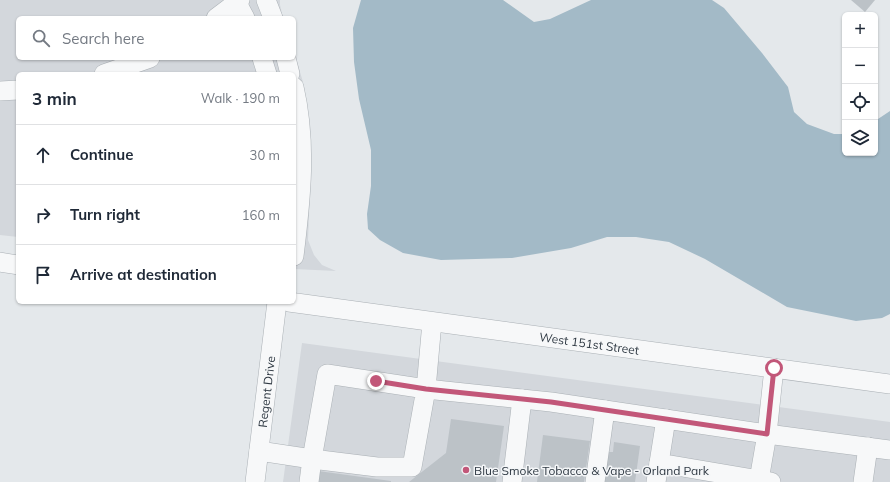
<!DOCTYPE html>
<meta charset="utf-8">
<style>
body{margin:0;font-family:Mulish,sans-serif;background:#f2f2f3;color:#1f2937}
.controls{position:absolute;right:12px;top:12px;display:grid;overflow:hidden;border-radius:6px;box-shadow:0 1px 3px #0004}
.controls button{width:36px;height:36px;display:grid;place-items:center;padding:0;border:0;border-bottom:1px solid #e0e1e3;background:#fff;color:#1f2937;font:20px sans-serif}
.stop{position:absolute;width:12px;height:12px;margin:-9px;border:3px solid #c25779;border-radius:50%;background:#fff}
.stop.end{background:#c25779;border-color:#fff;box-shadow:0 1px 4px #0008}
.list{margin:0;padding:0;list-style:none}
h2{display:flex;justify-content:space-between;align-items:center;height:52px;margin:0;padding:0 16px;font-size:17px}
h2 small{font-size:13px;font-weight:400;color:#747a83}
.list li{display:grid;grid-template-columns:26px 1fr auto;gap:12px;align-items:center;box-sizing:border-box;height:60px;padding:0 16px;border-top:1px solid #e0e1e3}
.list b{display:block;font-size:15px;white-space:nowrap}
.list em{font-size:13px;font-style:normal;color:#747a83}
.icon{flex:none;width:22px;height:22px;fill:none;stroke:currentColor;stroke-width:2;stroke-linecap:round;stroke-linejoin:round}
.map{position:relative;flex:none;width:890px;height:482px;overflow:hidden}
.search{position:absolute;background:#fff;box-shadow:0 1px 3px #0004;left:16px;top:16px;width:280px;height:44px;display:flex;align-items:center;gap:10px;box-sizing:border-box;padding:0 14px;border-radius:6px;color:#747a83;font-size:15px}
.panel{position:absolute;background:#fff;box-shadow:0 1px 3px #0004;left:16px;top:72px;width:280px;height:232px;border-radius:6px}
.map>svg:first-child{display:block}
.built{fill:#d3d7dc}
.water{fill:#a3bac7}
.building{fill:#bcc2c7}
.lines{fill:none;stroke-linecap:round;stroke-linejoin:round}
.minor-casing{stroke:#aab0b5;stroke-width:20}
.minor{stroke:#f7f8f9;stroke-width:19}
.route{stroke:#c25779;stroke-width:5}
.poi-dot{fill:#c25779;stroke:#f4f6f8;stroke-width:1.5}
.labels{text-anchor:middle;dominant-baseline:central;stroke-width:3;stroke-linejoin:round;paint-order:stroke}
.street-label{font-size:12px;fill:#2e3842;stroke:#f4f6f8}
.poi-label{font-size:12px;fill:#2e3842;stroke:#f4f6f8;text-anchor:start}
</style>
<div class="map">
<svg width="890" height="482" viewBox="0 0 890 482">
<rect width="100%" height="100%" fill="#e4e8eb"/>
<!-- built -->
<g class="built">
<polygon points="0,0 280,0 280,5 283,18 18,18 18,58 294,58 294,52 303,82 307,106 310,136 311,168 308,240 314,255 322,265 336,271 294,269 294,74 18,74 18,237 0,235"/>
<polygon points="302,343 890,422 890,482 283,482"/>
</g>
<!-- water -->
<polygon class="water" points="361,0 503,0 534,22 550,19 591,0 712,0 724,8 762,53 788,87 794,112 807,124 834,134 845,134 845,153 875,153 875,121 890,111 890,314 882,318 856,321 787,307 705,259 669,242 636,237 607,237 571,248 512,258 441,260 403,253 380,240 368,229 367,214 371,186 371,150 359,99 354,62 353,28"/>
<!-- building -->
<g class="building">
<polygon points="851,0 875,0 865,12"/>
<polygon points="451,419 504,426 496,482 409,482 446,453"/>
<polygon points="543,435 590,441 584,482 537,482"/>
<polygon points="614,442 640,446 635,482 602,482 606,452 613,452"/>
<polygon points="318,471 391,481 391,482 316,482"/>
</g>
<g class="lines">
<!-- minor casing -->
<g class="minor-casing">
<g id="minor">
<polyline points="266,0 273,18"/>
<polyline points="237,3 245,18"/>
<polyline points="216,18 240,0"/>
<polyline points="262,58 267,74"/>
<polyline points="286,58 290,74"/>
<polyline points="104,74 150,58"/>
<path d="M294,87C307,143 301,199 294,256"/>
<polyline points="0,91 18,90"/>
<polyline points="0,262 18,265"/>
<path id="s1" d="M289,302L890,384"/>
<polyline points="432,322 426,389 327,374 312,459 377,467 412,467 426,389 551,402 767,434 774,368"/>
<polyline points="666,419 659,463 771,482"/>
<polyline points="259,451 312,459 309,482"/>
<polyline points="759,480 767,434 890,450"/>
<path id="s2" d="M255,482L277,302"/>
<polyline points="512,482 522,399"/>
<polyline points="595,482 605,410"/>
<polyline points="656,482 659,463"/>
<polyline points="863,482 868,447"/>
</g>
</g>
<!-- minor -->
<use href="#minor" class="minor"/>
</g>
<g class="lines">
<!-- route -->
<polyline class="route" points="376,381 426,389 551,402 767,434 774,368"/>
</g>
<!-- markers -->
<circle class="poi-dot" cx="466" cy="470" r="4"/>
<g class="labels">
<!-- street labels -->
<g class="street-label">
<text stroke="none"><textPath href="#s1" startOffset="303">West 151st Street</textPath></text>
<text stroke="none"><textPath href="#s2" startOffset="91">Regent Drive</textPath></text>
</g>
<!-- poi labels -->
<g class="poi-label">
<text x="474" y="470">Blue Smoke Tobacco &amp; Vape - Orland Park</text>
</g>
</g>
</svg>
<div class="controls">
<button>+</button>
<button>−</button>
<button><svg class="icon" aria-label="locate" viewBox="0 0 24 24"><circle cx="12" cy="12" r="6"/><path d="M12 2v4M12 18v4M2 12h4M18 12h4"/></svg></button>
<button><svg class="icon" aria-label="layers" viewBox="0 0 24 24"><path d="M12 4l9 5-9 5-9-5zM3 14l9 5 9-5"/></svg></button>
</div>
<div class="stop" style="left:774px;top:368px"></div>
<div class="stop end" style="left:376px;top:381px"></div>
<div class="search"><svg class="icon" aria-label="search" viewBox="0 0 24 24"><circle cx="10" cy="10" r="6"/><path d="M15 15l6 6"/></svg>Search here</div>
<section class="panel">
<h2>3 min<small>Walk · 190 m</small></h2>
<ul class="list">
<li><svg class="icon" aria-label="ahead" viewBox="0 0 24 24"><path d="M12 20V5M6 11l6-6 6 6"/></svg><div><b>Continue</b></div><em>30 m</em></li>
<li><svg class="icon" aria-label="right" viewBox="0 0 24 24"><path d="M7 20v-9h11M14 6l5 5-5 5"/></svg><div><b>Turn right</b></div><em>160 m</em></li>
<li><svg class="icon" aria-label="arrive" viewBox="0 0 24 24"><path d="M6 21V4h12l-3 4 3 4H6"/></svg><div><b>Arrive at destination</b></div></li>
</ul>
</section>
</div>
